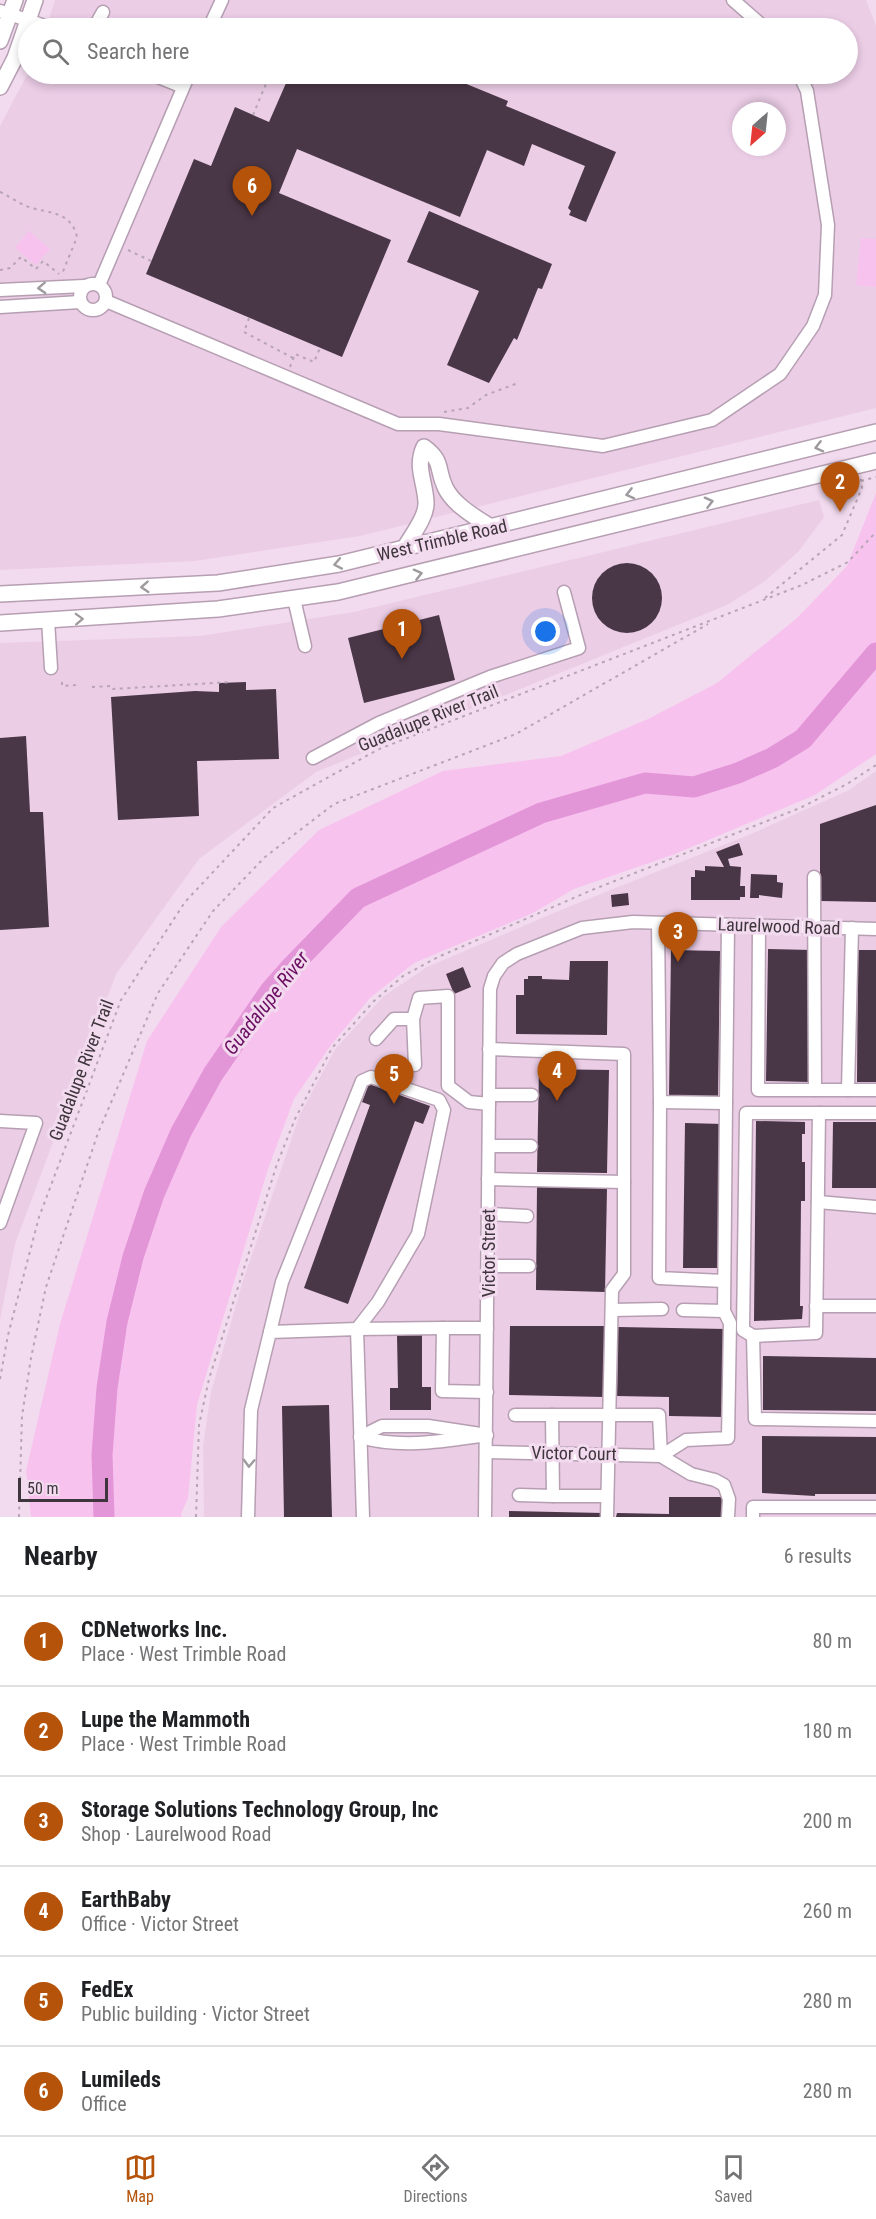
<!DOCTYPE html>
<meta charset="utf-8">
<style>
body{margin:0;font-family:"Roboto Condensed",sans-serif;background:#f2f2f2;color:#202124}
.compass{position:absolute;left:732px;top:102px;width:54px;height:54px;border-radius:50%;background:#fff;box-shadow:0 3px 9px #0003;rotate:207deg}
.scale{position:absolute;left:18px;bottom:15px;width:90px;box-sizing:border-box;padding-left:6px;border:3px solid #3f363d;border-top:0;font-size:16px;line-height:21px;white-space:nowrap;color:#3f363d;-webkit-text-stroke:4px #f3dbef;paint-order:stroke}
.you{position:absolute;left:546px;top:632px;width:21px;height:21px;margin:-15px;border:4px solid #fff;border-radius:50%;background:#1a73e8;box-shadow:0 0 0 9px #1a73e833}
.badge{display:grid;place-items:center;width:39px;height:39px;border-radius:50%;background:#b45309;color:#fff;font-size:20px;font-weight:700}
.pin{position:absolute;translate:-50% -50px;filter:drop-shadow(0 2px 3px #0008)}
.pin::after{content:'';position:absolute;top:32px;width:21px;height:18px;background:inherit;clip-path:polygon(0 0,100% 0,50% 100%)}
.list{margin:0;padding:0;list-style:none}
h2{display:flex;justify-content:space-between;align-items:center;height:78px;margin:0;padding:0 24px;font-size:26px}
h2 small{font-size:20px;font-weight:400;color:#757577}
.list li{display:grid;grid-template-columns:39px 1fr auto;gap:18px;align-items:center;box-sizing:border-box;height:90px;padding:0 24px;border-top:2px solid #e0e0e0}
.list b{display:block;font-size:22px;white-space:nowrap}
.list p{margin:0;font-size:20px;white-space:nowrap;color:#757577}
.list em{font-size:20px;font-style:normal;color:#757577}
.icon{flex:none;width:33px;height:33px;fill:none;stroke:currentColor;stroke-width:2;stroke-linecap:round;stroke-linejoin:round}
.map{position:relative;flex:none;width:876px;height:1517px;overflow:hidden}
.search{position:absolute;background:#fff;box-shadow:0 3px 9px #0003;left:18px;right:18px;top:18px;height:66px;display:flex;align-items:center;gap:15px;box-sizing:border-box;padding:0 21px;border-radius:33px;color:#757577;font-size:22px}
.sheet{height:618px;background:#fff}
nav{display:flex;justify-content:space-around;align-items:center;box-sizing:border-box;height:84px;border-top:2px solid #e0e0e0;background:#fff;font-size:16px;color:#757577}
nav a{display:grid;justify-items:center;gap:3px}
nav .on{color:#b45309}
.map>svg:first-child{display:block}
.built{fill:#ebcde6;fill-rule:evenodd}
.green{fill:#f8c2ef}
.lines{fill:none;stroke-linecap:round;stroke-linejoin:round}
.river{stroke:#e396d7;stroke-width:21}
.building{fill:#493646}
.minor-casing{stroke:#b69fb2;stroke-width:15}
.major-casing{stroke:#b69fb2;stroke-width:18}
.path{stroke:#b7a4b4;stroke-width:2;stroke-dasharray:3 4.5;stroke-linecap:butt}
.minor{stroke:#fff;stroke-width:12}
.major{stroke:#fff;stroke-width:15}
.oneway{stroke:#9f9a9e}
.labels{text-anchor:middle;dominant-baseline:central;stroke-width:6;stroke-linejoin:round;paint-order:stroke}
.street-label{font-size:18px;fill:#3f363d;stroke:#f3dbef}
.water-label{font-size:20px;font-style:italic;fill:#6b0f63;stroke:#f3dbef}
</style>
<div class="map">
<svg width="876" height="1517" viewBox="0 0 876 1517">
<rect width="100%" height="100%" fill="#f3dbef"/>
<!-- built -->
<g class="built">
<path d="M55,0H866L876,26V408L360,536L195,561L0,570V126L28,73L848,74V28H46ZM741,111H777V147H741Z"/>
<polygon points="819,500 824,517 798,552 765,581 727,605 316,772 199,859 116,974 15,1244 0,1320 0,643 200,636 354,612"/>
<polygon points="876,771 876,1517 204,1517 203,1446 211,1392 242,1284 300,1114 336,1048 384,996 427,967 568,907 751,834 849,790"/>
</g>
<!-- green -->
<g class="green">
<polygon points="29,231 50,249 36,265 15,248"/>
<polygon points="861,238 876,239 876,287 856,285"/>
<polygon points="876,493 876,754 815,795 675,854 574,889 533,913 414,963 370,998 331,1045 294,1099 268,1169 197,1405 188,1498 181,1514 182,1517 31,1517 26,1471 60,1324 147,1041 221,927 319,830 443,771 561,756 648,719 717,683 797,618 847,566"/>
</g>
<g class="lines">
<!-- river -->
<polyline class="river" points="104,1517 102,1455 107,1388 117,1322 133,1257 154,1194 181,1132 213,1074 270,991 292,966 358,898 541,813 645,783 694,787 738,773 772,758 803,739 876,653"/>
</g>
<!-- building -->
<g class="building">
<polygon points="312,19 334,28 309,28"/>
<polygon points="488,19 511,28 485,28"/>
<polygon points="290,74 442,74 508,101 506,106 616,152 586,222 569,215 571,211 568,208 585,166 532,144 524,166 487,150 460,217 297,149 279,193 391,240 342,357 146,274 194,159 211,166 235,107 269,122"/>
<polygon points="429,211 552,264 542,289 538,288 517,340 514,338 489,383 447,365 479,291 407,262"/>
<circle cx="627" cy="598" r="35"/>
<polygon points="439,615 455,680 364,703 348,638"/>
<polygon points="246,682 246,690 276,689 279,759 197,761 199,816 118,820 111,697 195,691 219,692 219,683"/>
<polygon points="26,736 30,812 43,812 49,927 0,930 0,738"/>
<polygon points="876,805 876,902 820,901 820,824"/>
<polygon points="739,843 743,855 728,859 730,866 741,867 740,886 745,886 745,897 740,897 740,900 691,900 691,877 695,877 695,870 705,871 705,866 724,867 716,852"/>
<polygon points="751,874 777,875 777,882 783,883 782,898 759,895 759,898 750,898"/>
<polygon points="628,893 629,905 612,907 611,895"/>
<polygon points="768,949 812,950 810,1082 766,1081"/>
<polygon points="671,950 720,951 718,1097 669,1096"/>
<polygon points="858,950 876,950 876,1082 857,1082"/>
<polygon points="570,961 608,961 607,1035 516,1034 516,995 524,995 524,979 528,979 528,976 542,976 542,979 569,980"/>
<polygon points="463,967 471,987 454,994 446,974"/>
<polygon points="539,1069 609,1070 607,1173 537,1172"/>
<polygon points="369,1084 430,1106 423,1124 415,1121 348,1304 304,1288 370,1105 362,1102"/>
<polygon points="756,1121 805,1122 805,1134 802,1134 802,1162 805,1162 805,1201 801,1201 800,1306 803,1306 802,1319 754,1321"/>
<polygon points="833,1122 876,1122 876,1188 832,1188"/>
<polygon points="685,1123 723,1124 721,1268 683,1268"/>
<polygon points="537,1187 607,1188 605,1292 536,1290"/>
<polygon points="510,1326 605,1326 604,1397 509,1395"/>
<polygon points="618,1327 725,1329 724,1417 669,1416 669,1397 617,1396"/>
<polygon points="397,1335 422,1335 422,1387 431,1387 431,1410 390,1410 390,1388 398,1388"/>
<polygon points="763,1356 876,1358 876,1411 763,1410"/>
<polygon points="329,1405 332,1517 284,1517 282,1406"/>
<polygon points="762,1436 876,1437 876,1494 815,1494 815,1496 762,1493"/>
<polygon points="669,1497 724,1497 724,1517 616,1517 617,1513 669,1514"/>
<polygon points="509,1511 603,1513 603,1517 509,1517"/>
</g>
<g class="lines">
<!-- minor casing -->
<g class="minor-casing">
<g id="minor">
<polyline points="733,0 765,28"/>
<polyline points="0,11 51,28"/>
<polyline points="94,28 103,12"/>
<polyline points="209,28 222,0"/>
<polyline points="151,74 183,87"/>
<circle cx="93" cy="297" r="13"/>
<polyline points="99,285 189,74"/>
<polyline points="0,290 84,286"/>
<polyline points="106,301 398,424 439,424 603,446 712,420 780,374 813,326 825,295 828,225 807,91 799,74"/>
<polyline points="0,307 80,302"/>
<polyline points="294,599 305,646"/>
<polyline points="48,620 51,668"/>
<polyline points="313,758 379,723 490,677 579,648 564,592"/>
<polyline points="814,877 815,1090"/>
<polyline points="658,923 660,1102 726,1103 728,925"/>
<polyline points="759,926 758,1090 876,1090"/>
<polyline points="376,1039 394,1019 413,1019"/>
<polyline points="489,1049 624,1054 624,1274 612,1290 607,1517"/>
<polyline points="415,1065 413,1019 419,998 448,996 448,1086 469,1102 489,1104"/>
<polyline points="848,1090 852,928"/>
<polyline points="489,1095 532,1095"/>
<polyline points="660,1102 659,1278 724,1281"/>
<polyline points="876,1113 819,1113 816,1333 753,1336 755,1419 876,1421"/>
<polyline points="0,1121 36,1123 0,1223"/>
<polyline points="489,1146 531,1146"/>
<polyline points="488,1179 624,1182"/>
<polyline points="818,1202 876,1207"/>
<polyline points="488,1214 527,1216"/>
<polyline points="488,1266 529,1266"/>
<polyline points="816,1306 876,1306"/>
<polyline points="612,1310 662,1309"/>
<polyline points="683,1310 724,1311"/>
<polyline points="357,1329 443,1328"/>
<polyline points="270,1332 282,1282 362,1081 371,1077 439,1100 444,1110 418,1234 378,1302 357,1329"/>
<polyline points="753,1336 743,1330 746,1113 819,1113"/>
<polyline points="487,1392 442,1391 443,1328 487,1328"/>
<polyline points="515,1415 552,1415"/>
<path d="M382,1426H428L487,1435C444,1441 402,1449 360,1437Z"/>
<polyline points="487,1452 661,1456 691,1474 715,1480 724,1485 729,1499 728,1517"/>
<polyline points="661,1456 686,1440 728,1438 730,1323 724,1311 726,1103"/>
<polyline points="519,1495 553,1496 552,1415 659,1415 661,1456"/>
<polyline points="553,1496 607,1496"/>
<polyline points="248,1517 251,1410 270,1332 357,1329 363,1517"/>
<polyline points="485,1517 490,989 494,976 503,963 517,954 582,928 633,922 876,929"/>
<polyline points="753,1517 753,1507 876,1507"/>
</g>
</g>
<!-- major casing -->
<g class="major-casing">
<g id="major">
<polyline points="0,41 15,0"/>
<polyline points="0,87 15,58 35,0"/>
<path d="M404,549C411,536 427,517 426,502C425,481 415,467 424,447C444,462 436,468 445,487C453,505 477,518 492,528"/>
<polyline points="0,594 218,583 339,564 876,432"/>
<polyline points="0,623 218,609 338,592 876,461"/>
</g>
</g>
<!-- path -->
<g class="path">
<polyline points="253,115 268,79 256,74"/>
<path d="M0,192C9,196 17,202 26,206C47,214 71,210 77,237L62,274"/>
<polyline points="128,250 151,261"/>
<polyline points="0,270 10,268 21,257 36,269 43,261 59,274"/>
<polyline points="249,318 244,332 293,358"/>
<polyline points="290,367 295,354 314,362 320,348"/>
<polyline points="444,412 468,408 486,395 518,383"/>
<polyline points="861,481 876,477"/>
<polyline points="765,598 842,535 862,488 861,479"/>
<polyline points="62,682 62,686 78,685"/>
<polyline points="92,687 112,686 113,689 231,682"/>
<polyline points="0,1379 8,1335 39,1217 121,1000 185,902 273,808 379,749 802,585 848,562 876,532"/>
<polyline points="19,1517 22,1416 31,1358 46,1287 98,1133 158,993 213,911 265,857 334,804 516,734 708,624"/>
<polyline points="196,1517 199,1425 209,1379 277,1164 295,1119 332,1048 374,1001 403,976 438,957 592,890 800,808 847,784 876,765"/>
</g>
<!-- minor -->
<use href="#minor" class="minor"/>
<!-- major -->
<use href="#major" class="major"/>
</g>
<!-- one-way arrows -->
<defs><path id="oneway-chevron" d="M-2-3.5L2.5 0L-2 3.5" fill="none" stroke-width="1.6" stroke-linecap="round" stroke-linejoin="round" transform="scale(1.5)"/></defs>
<g class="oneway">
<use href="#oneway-chevron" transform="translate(42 288) rotate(177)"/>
<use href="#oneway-chevron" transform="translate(819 447) rotate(166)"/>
<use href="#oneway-chevron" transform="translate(630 494) rotate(166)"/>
<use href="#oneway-chevron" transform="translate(709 502) rotate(-14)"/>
<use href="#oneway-chevron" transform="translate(338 564) rotate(169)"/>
<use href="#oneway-chevron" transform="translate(418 574) rotate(-14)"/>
<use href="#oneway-chevron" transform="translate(145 587) rotate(176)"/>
<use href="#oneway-chevron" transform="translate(79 619) rotate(-2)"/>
<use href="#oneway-chevron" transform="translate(249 1463) rotate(92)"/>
</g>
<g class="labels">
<!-- street labels -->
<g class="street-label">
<text transform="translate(442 540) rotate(-13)">West Trimble Road</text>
<text transform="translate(428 718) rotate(-22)">Guadalupe River Trail</text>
<text transform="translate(779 926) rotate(2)">Laurelwood Road</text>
<text transform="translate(81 1070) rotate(-69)">Guadalupe River Trail</text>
<text transform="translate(488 1253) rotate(-90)">Victor Street</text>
<text transform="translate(574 1453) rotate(1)">Victor Court</text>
</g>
<!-- water labels -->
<g class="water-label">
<text transform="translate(266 1003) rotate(-52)">Guadalupe River</text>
</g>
</g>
</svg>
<svg class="compass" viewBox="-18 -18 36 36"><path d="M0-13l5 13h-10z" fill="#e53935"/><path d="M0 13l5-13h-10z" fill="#757577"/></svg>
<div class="scale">50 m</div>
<div class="you"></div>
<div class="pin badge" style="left:402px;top:659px">1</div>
<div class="pin badge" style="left:840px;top:512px">2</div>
<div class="pin badge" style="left:678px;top:962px">3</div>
<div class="pin badge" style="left:557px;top:1101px">4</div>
<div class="pin badge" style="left:394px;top:1104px">5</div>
<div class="pin badge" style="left:252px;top:216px">6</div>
<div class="search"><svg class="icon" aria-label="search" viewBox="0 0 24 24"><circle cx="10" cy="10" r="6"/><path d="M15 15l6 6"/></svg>Search here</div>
</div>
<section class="sheet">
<h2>Nearby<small>6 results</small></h2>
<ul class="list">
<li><span class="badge">1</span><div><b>CDNetworks Inc.</b><p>Place · West Trimble Road</p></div><em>80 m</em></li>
<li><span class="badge">2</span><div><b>Lupe the Mammoth</b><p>Place · West Trimble Road</p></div><em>180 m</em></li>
<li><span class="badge">3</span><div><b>Storage Solutions Technology Group, Inc</b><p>Shop · Laurelwood Road</p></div><em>200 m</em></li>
<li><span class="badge">4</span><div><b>EarthBaby</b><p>Office · Victor Street</p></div><em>260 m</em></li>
<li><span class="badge">5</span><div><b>FedEx</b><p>Public building · Victor Street</p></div><em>280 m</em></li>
<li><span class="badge">6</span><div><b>Lumileds</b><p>Office</p></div><em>280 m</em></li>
</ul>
</section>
<nav>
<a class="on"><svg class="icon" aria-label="map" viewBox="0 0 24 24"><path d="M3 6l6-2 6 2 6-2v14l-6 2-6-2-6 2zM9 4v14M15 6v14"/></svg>Map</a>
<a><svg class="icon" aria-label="directions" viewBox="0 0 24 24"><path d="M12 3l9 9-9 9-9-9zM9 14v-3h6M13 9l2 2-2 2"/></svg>Directions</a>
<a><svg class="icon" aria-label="saved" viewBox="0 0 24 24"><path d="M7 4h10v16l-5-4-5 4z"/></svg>Saved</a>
</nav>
